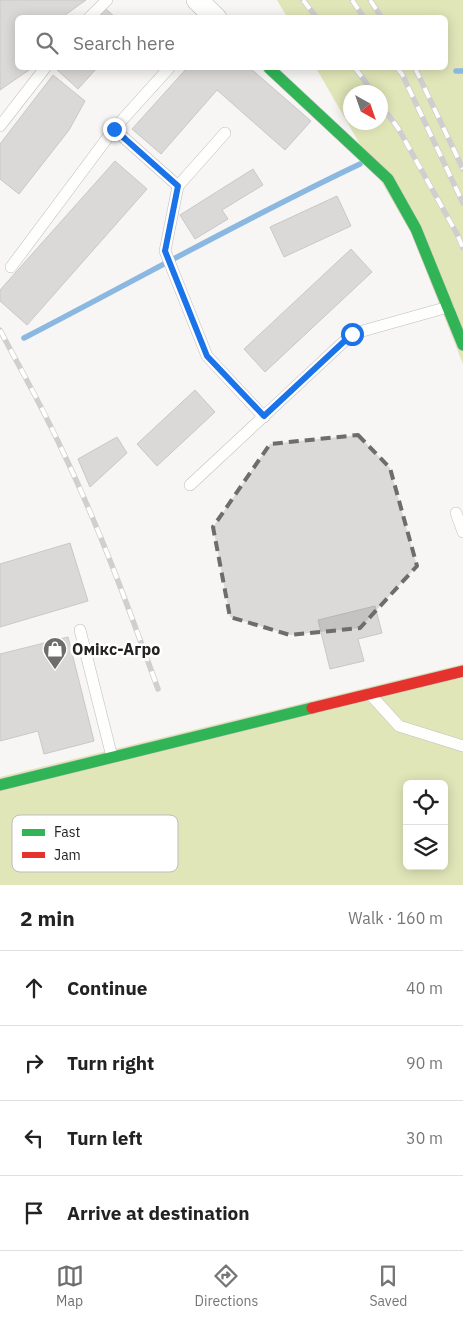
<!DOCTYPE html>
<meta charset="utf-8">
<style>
body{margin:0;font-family:"IBM Plex Sans",sans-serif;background:#f2f2f2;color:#222}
.controls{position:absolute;right:15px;bottom:15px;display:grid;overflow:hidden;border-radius:8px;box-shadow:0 2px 12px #0003}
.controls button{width:45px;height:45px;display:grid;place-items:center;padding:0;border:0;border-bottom:1px solid #e0e0e0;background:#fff;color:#222;font:25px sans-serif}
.compass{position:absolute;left:343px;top:85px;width:45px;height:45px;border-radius:50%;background:#fff;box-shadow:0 2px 12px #0003;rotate:140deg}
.stop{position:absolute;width:15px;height:15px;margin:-11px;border:4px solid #1a73e8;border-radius:50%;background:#fff}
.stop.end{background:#1a73e8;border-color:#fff;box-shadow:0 1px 5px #0008}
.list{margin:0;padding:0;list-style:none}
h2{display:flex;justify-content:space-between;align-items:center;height:65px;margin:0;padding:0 20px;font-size:21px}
h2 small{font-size:16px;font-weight:400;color:#767676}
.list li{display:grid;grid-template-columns:32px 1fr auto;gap:15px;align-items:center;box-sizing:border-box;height:75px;padding:0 20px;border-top:1px solid #e0e0e0}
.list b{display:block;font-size:19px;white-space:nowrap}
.list em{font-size:16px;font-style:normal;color:#767676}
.icon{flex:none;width:28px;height:28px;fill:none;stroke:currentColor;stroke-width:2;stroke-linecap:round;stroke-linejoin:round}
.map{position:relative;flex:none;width:463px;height:885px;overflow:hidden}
.search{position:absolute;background:#fff;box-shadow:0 2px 12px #0003;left:15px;right:15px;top:15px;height:55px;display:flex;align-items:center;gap:12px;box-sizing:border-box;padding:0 18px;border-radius:8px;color:#767676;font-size:19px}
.sheet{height:365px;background:#fff}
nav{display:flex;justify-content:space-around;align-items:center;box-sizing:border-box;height:70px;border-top:1px solid #e0e0e0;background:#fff;font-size:14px;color:#767676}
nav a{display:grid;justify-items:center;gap:2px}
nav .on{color:#6e6d6c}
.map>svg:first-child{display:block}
.green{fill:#e1e6b9;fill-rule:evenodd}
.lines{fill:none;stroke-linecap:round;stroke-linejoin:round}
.stream{stroke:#8bb8e1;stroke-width:5.5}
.building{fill:#dad9d8;stroke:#c9c8c7}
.lane-casing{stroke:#c0bebe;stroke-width:12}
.street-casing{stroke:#c0bebe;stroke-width:22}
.fast-casing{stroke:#c0bebe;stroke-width:12}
.jam-casing{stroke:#c0bebe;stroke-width:12}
.lane{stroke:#fefefd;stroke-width:11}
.street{stroke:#fefefd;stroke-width:21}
.fast{stroke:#30b455;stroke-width:11}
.jam{stroke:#e5322d;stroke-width:11}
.rail-casing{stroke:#cfcfcf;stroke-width:5.5}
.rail{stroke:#fff;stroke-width:4;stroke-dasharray:11;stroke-linecap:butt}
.route{stroke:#1a73e8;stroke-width:6}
.marked{fill:#6e6d6c;fill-opacity:0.2;stroke:#6e6d6c;stroke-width:4;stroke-dasharray:10 6;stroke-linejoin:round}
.labels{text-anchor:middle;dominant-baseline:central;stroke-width:5;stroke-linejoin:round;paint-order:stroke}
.poi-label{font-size:16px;font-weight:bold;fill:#242322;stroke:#fff;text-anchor:start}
.key{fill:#fff;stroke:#bdbdbd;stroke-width:1}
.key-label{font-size:14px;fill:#242322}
</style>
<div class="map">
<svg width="463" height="885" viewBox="0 0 463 885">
<rect width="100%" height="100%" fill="#f8f6f4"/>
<!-- green -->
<g class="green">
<path d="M277,0H463V364L411,233L316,68H446V18L287,17ZM350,92H380V122H350Z"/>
<path d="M463,664V885H0V777ZM407,784H444V866H407Z"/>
</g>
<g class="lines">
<!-- stream -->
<g class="stream">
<polyline points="456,71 463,71"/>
<path d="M24,338C136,280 246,218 360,164"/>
</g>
</g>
<!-- building -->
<g class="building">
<polygon points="0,0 86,0 61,18 18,18 18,68 32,68 0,90"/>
<polygon points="106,9 116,18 98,18"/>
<polygon points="55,68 97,68 78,89"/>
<polygon points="187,68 250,68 311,121 285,150 217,90 161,154 132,129"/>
<polygon points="53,75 85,101 69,130 19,194 0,179 0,144"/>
<polygon points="115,161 147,189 27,325 0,301 0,290"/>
<polygon points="253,169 263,185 222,210 228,219 195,239 180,215"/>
<polygon points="337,196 351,226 284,257 270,227"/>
<polygon points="351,249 372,272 265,372 244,349"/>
<polygon points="195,390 215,412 157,466 137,444"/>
<polygon points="117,437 127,453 90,487 78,459"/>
<polygon points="70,543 88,601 0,627 0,564"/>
<polygon points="375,606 382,633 358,639 364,661 330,669 318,620"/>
<polygon points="68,637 94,741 44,754 38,731 0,741 0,654"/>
</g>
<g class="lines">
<!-- lane casing -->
<g class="lane-casing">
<g id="lane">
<polyline points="89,18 107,0"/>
<polyline points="0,126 45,68"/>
<polyline points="114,129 178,186"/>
<polyline points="225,133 178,186 165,251 207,356 264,417"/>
<polyline points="11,267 114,129 169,68"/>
<polyline points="190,485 352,334 448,307"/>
<polyline points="456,513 463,532"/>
<polyline points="80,630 112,757"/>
<polyline points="370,694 399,726 463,746"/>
</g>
</g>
<!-- street casing -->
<g class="street-casing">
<polyline id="street" points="197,0 216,18"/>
</g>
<!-- fast casing -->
<g class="fast-casing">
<g id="fast">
<polyline points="269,68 388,179 416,229 463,345"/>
<polyline points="0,785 312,708"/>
</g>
</g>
<!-- jam casing -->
<g class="jam-casing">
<polyline id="jam" points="312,708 463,671"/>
</g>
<!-- lane -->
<use href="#lane" class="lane"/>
<!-- street -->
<use href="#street" class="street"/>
<!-- fast -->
<use href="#fast" class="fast"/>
<!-- jam -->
<use href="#jam" class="jam"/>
<!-- rail casing -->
<g class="rail-casing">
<g id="rail">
<polyline points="303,0 317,18"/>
<polyline points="352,0 364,18"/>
<polyline points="370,0 382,18"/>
<polyline points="355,68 373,92"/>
<polyline points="397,68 402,74 463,203"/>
<polyline points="415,68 463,169"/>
<polyline points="380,104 398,128 457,234 463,248"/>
<path d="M0,330C21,370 44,410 63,452C100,529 129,609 158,689"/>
</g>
</g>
<!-- rail -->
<use href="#rail" class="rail"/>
</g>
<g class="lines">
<!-- route -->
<polyline class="route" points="114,129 178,186 165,251 207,356 264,416 352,334"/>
</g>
<!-- marked area -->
<path class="marked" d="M358,435L390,468L417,566L360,628L290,635L230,617L213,527L270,444Z"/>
<!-- icons -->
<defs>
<g id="shop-pin" transform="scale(1.25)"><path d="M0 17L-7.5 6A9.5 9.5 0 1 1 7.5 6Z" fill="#6e6d6c" stroke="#fff"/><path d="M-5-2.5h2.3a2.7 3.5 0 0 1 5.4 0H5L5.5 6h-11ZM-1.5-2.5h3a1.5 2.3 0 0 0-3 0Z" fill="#fff"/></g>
</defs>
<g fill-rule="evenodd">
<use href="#shop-pin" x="55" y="649"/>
</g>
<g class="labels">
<!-- poi labels -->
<g class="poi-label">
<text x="72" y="649">Омiкс-Агро</text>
</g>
</g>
<!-- legend -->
<rect x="12" y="815" width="166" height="57" rx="8" class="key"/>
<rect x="22" y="829" width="23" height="7" fill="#30b455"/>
<rect x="22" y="852" width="23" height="6" fill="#e5322d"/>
<g class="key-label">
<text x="54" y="837">Fast</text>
<text x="54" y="860">Jam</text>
</g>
</svg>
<div class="controls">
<button><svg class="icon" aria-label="locate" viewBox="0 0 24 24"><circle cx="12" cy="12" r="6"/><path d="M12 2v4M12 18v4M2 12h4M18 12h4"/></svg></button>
<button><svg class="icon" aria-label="layers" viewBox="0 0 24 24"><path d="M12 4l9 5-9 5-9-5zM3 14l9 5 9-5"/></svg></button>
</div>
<svg class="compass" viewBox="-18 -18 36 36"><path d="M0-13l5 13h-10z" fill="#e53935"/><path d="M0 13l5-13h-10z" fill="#767676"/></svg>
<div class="stop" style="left:352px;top:334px"></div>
<div class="stop end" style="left:114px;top:129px"></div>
<div class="search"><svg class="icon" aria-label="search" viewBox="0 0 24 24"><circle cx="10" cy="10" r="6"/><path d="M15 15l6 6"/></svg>Search here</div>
</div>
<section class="sheet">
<h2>2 min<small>Walk · 160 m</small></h2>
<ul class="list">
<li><svg class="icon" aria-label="ahead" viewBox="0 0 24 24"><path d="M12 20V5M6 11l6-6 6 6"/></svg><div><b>Continue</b></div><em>40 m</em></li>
<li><svg class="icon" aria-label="right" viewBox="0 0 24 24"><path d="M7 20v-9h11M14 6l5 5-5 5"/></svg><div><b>Turn right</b></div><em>90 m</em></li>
<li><svg class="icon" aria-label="left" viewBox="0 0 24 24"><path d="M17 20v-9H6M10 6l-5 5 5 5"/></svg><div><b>Turn left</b></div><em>30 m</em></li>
<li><svg class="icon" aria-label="arrive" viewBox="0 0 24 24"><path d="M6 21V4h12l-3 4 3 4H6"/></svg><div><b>Arrive at destination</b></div></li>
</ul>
</section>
<nav>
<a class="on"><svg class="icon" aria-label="map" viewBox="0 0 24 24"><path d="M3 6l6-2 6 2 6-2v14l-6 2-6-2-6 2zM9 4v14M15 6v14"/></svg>Map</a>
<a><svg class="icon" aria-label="directions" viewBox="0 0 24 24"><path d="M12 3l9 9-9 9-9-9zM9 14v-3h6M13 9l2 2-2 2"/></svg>Directions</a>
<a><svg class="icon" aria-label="saved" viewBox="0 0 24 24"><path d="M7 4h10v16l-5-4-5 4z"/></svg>Saved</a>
</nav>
